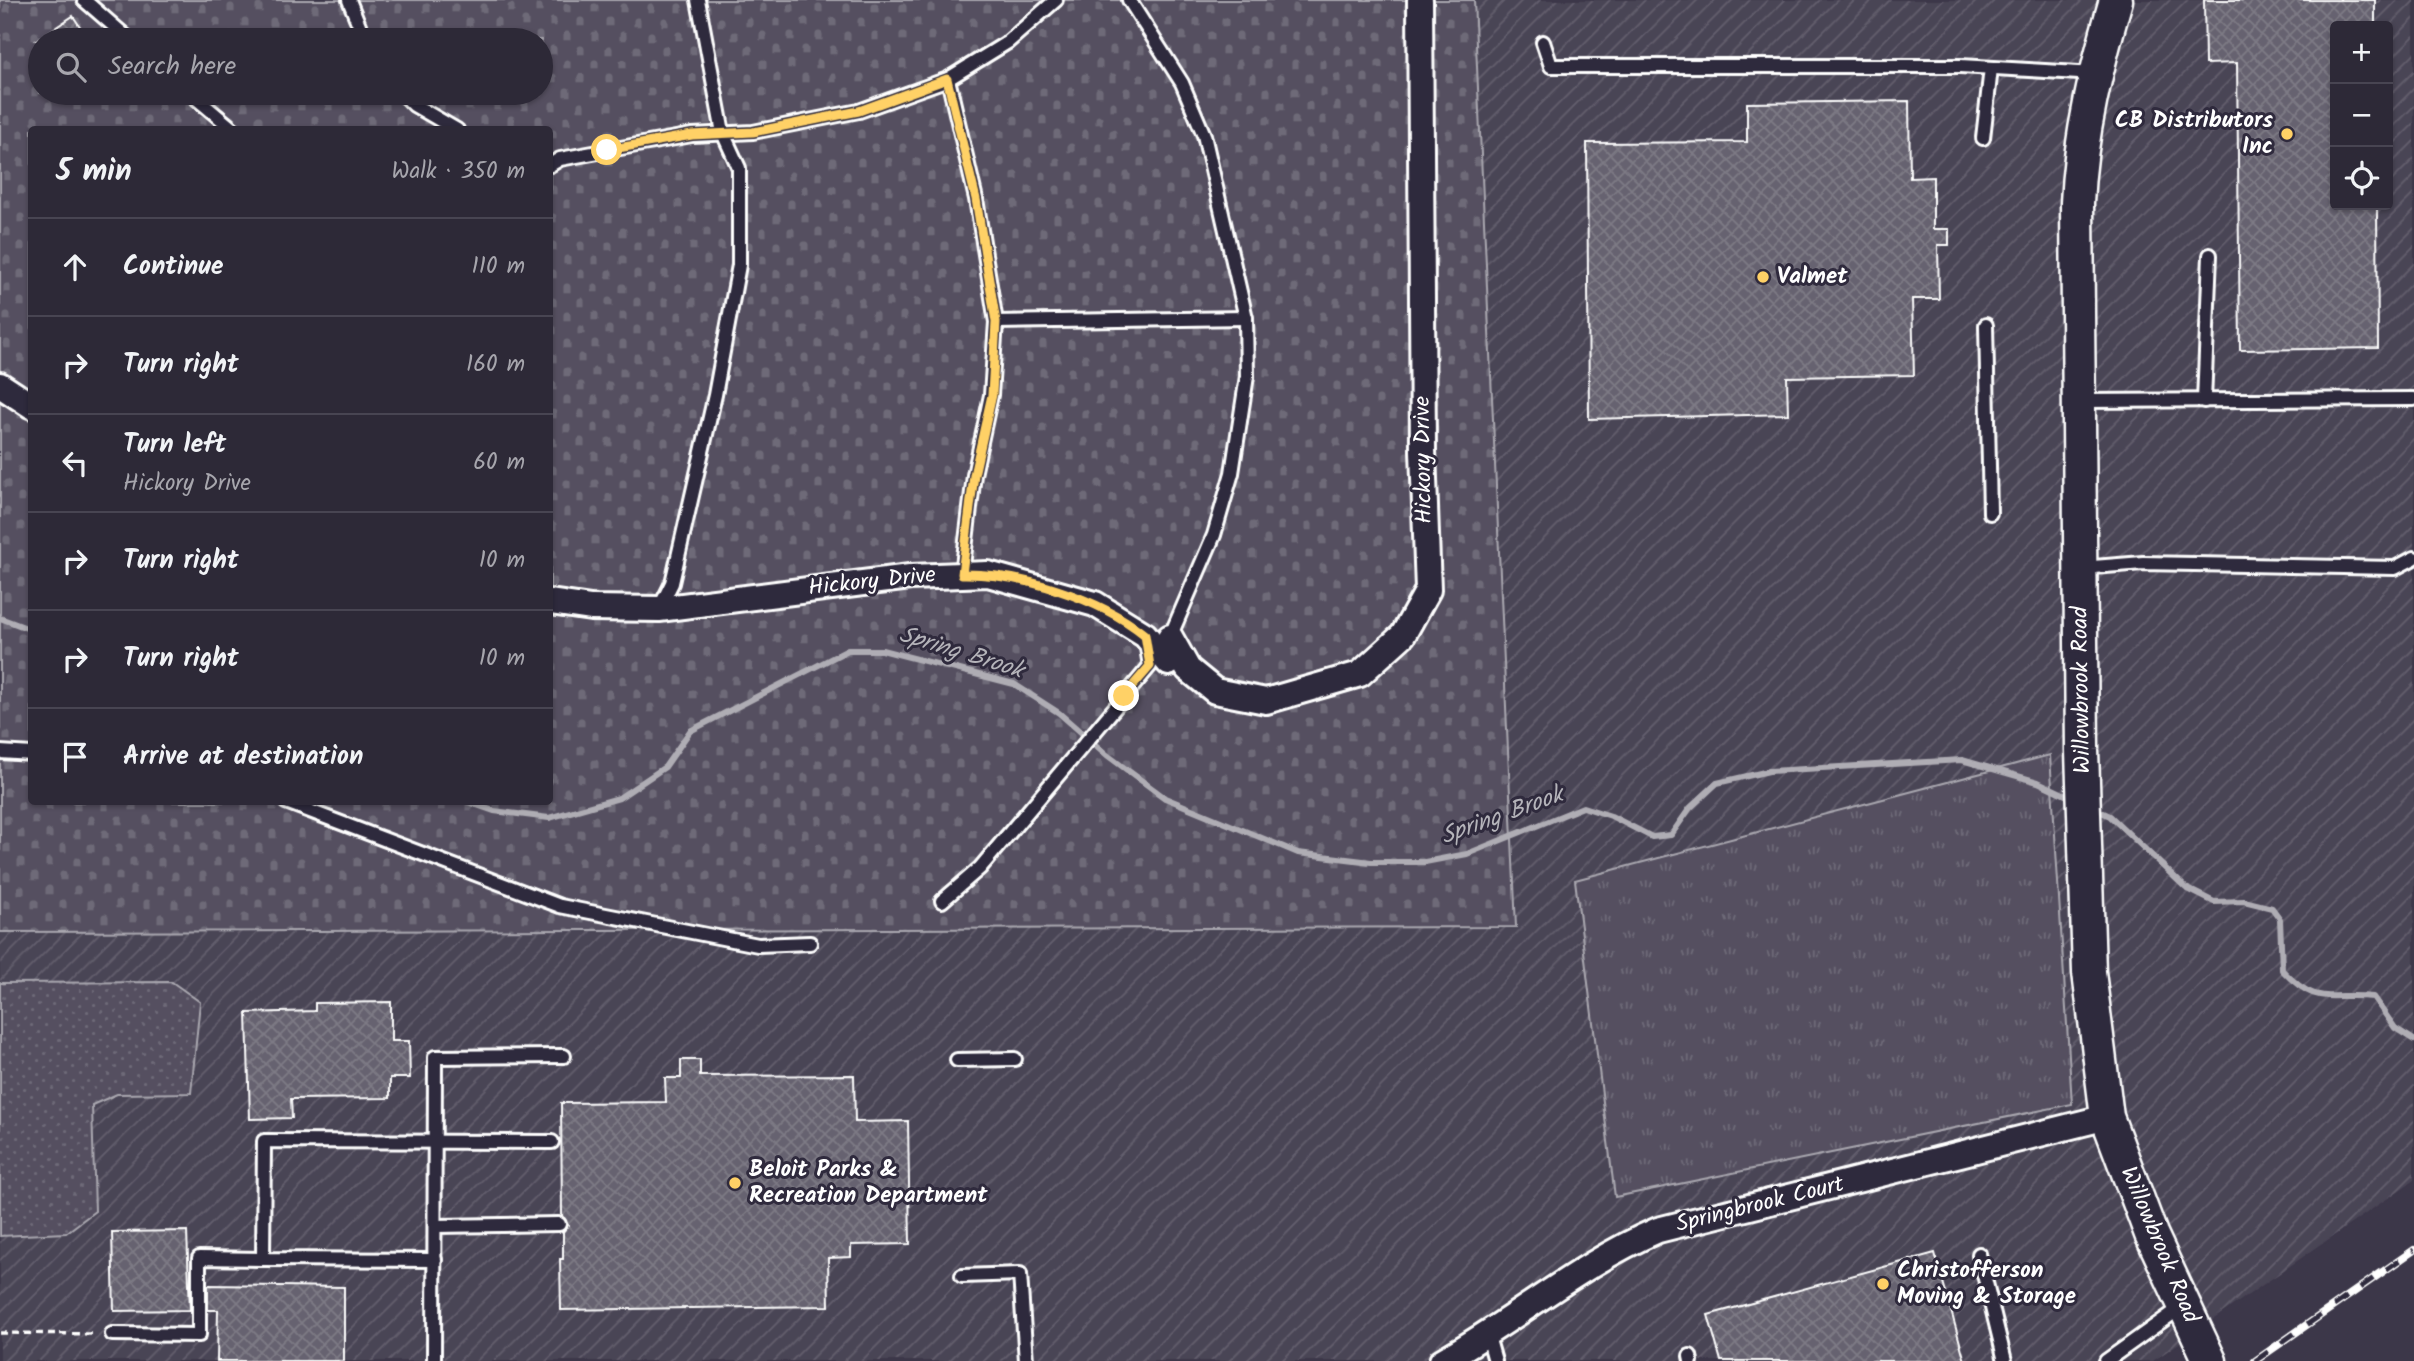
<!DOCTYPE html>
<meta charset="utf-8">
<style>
body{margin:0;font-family:Kalam,sans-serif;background:#393542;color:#f1f3f6}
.controls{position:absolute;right:21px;top:21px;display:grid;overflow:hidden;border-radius:7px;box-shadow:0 2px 5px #0004}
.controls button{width:63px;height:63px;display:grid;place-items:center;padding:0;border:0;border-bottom:2px solid #484552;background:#2d2937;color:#f1f3f6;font:35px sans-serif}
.stop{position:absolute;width:21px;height:21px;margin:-16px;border:5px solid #ffd166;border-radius:50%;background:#fff}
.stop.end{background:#ffd166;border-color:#fff;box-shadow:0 2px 7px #0008}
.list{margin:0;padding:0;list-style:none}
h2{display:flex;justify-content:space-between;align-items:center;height:91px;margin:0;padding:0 28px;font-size:30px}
h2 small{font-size:23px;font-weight:400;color:#a7a6ad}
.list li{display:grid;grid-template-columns:46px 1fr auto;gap:21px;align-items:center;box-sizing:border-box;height:98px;padding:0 28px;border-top:2px solid #484552}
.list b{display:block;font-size:26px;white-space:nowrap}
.list p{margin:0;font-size:23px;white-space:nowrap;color:#a7a6ad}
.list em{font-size:23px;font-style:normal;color:#a7a6ad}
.icon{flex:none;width:38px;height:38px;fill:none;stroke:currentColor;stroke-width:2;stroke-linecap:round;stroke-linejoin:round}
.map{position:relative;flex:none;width:2414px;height:1361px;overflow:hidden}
.search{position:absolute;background:#2d2937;box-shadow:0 2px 5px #0004;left:28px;top:28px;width:525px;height:77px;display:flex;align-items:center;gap:18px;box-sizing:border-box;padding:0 24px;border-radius:38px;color:#a7a6ad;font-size:26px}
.panel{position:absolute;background:#2d2937;box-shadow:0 2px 5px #0004;left:28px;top:126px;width:525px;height:679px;border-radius:7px}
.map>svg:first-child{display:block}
.industrial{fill:url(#industrial-furrows);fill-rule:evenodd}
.grass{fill:url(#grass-dots);stroke:#aaa8b0;stroke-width:2}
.cemetery{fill:url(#cemetery-stones);stroke:#aaa8b0;stroke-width:2;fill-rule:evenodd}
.park{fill:url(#park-tufts);stroke:#aaa8b0;stroke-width:2}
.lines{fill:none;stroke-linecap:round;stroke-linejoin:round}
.stream{stroke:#afadb4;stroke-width:6}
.building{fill:url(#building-cross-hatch);stroke:#fff;stroke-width:2}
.service-casing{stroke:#fff;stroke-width:18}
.minor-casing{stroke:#fff;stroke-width:30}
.tertiary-casing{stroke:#fff;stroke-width:37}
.path{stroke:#fff;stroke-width:3.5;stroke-dasharray:7 5;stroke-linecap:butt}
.service{stroke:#2f2a3d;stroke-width:12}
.minor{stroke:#2f2a3d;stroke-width:24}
.tertiary{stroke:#2f2a3d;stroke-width:32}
.rail-casing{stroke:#fff;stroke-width:8}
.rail{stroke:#2f2a3d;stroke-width:5;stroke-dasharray:16;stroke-linecap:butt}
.route{stroke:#ffd166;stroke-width:9}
.poi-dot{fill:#ffd166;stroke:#2f2a3d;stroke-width:2.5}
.labels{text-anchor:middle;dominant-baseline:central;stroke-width:6;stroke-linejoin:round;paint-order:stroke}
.poi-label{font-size:23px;font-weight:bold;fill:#fff;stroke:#2f2a3d;text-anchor:start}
.street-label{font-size:23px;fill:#fff;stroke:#2f2a3d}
.water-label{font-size:24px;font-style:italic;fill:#b5b4ba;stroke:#2f2a3d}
</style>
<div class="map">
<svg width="2414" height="1361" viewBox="0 0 2414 1361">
<defs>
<pattern id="industrial-furrows" width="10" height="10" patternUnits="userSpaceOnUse" patternTransform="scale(1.75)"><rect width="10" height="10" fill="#494455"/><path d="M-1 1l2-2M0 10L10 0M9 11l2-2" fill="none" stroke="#64606e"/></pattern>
<pattern id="grass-dots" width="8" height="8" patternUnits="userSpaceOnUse" patternTransform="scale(1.75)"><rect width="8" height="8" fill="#555060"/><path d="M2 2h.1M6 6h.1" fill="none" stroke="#6e6a78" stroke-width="1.8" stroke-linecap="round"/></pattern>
<pattern id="cemetery-stones" width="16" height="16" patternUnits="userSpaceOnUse" patternTransform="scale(1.75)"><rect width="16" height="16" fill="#555060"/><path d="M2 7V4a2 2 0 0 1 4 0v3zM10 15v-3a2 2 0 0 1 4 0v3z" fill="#6e6a78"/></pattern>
<pattern id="park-tufts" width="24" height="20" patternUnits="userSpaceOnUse" patternTransform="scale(1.75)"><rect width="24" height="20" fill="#555060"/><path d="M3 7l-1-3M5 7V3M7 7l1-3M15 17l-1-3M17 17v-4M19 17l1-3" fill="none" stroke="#6e6a78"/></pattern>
<pattern id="building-cross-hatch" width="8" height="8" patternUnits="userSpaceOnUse" patternTransform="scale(1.75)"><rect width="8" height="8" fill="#666270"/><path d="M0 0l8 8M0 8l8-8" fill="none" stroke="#7d7a85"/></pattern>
</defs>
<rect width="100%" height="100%" fill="#3c3749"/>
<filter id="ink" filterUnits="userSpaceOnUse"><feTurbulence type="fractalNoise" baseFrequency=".0143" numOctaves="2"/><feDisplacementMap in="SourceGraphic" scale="14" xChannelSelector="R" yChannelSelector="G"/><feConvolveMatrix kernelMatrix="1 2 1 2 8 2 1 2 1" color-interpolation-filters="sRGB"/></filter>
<g filter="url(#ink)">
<!-- industrial -->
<path class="industrial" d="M1474,0H2414V1180L2153,1361H0V932L1515,927ZM2335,26H2388V205H2335Z"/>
<!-- grass -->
<polygon class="grass" points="172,982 200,1002 191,1093 117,1094 92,1105 95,1211 66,1233 0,1236 0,983"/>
<!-- cemetery -->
<path class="cemetery" d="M0,0H1474L1516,927L0,932ZM40,40H541V93H40ZM32,130H550V802H32Z"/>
<!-- park -->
<polygon class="park" points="2050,755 2072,1104 1615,1197 1575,880"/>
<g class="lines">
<!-- stream -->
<g class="stream">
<polyline points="0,618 32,630"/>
<polyline points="468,802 494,811 549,818 619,798 665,767 690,731 848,650 882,650 1014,684 1059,713 1107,755 1165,798 1298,853 1371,862 1425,862 1467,854 1583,807 1611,816 1652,837 1671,835 1690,808 1717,783 1769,771 1962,760 2038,782 2074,799"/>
<path d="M2093,808L2110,816L2186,888L2214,902L2244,901L2272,908L2280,919L2282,970C2318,1008 2328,992 2373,997L2395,1028L2414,1040"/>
</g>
</g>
<!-- building -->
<g class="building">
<polygon points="2204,0 2375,0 2375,26 2335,26 2335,205 2377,205 2378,348 2240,350 2237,63 2205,64"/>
<polygon points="73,16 89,40 37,40"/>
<polygon points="1909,101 1910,178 1933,177 1933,229 1949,229 1949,245 1938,245 1939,299 1912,299 1914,375 1787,377 1788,414 1589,419 1587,143 1747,142 1747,103"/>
<polygon points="391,1002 391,1041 409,1041 410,1078 390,1078 390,1098 291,1099 292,1118 250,1119 247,1013 315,1011 315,1003"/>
<polygon points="681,1060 700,1060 700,1076 854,1075 855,1122 908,1121 910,1244 851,1245 851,1257 828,1258 829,1306 561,1310 560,1259 563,1259 563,1232 568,1225 562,1216 561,1103 666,1102 665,1078 681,1078"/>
<polygon points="187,1231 190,1310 114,1311 112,1232"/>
<polygon points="1935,1253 1965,1361 1721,1361 1708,1315"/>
<polygon points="208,1285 344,1287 344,1361 217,1361 218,1310 208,1310"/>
</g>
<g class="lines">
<!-- service casing -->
<g class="service-casing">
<g id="service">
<polyline points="84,0 130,40"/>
<polyline points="349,0 365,40"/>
<polyline points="1129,0 1182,83 1204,135 1246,318 1247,376 1232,473 1214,535 1170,637"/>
<polyline points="1543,42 1551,66 1960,66 2096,74"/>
<polyline points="948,79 976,199 996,322 991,395 974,475 962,574"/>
<polyline points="190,93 234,130"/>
<polyline points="402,93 414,105 457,130"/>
<polyline points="1983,138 1991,68"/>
<polyline points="550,165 560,159 692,135 753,132 859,111 948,79 1008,42 1056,0"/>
<polyline points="996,322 1246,318"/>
<polyline points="1986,325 1990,513"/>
<polyline points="2079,401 2414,399"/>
<polyline points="2204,401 2210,255"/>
<polyline points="2081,568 2143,563 2395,568 2414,558"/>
<polyline points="659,609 672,583 715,395 739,265 739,168 723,133 698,0"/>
<polyline points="0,752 32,754"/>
<polyline points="286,802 560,906 758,945 810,943"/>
<polyline points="942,901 980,868 1150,666 1146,642"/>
<polyline points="957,1060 1015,1059"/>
<polyline points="435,1226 559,1224"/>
<polyline points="1979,1254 2005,1361"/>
<polyline points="435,1260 263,1259 264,1141 552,1142"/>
<polyline points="962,1276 1020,1274 1026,1361"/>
<polyline points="112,1334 199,1335 199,1258 263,1259"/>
<polyline points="1488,1336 1495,1361"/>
<polyline points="1690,1356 1691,1361"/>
<polyline points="434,1361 435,1057 564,1056"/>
<polyline points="2106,1361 2183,1306"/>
</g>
</g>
<!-- minor casing -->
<g class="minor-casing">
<g id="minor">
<polyline points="0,385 32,406"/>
<polyline points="550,602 591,608 659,609 910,577 988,574 1095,604 1145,635 1169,663"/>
<polyline points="1170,637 1188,669 1215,691 1266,701 1360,674 1403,635 1428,590 1423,450 1420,0"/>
<path d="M1442,1361C1515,1320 1581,1263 1658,1230L2107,1117"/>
</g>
</g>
<!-- tertiary casing -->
<g class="tertiary-casing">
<path id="tertiary" d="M2116,0C2097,66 2080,134 2077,203L2082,750L2089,972L2107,1117L2151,1234L2210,1361"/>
</g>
<!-- path -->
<polyline class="path" points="0,1333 96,1334"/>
<!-- service -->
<use href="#service" class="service"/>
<!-- minor -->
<use href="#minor" class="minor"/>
<!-- tertiary -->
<use href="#tertiary" class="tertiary"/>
<!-- rail casing -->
<g class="rail-casing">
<polyline id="rail" points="2255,1361 2414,1250"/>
</g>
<!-- rail -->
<use href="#rail" class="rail"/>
</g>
</g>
<g class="lines" filter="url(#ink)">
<!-- route -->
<path class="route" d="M607,150L692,135L753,132L859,111L947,79L976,199L996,322L992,395L974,475L962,574C1020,573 1099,598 1145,635L1150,666L1124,696"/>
</g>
<!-- markers -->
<g class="poi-dot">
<circle cx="2287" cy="134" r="7"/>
<circle cx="1763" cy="277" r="7"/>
<circle cx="735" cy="1183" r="7"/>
<circle cx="1883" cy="1284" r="7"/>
</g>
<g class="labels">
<!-- poi labels -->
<g class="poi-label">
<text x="2273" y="121" text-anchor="end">CB Distributors<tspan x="2273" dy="26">Inc</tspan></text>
<text x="1777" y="277">Valmet</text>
<text x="749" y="1170">Beloit Parks &amp;<tspan x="749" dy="26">Recreation Department</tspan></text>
<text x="1897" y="1271">Christofferson<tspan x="1897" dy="26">Moving &amp; Storage</tspan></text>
</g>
<!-- street labels -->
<g class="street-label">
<text transform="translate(1424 460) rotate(-91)">Hickory Drive</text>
<text transform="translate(872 582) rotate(-6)">Hickory Drive</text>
<text transform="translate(2082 690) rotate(-91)">Willowbrook Road</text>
<text transform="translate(1760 1205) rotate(-14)">Springbrook Court</text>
<text transform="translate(2159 1245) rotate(67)">Willowbrook Road</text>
</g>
<!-- water labels -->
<g class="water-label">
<text transform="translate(961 653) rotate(17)">Spring Brook</text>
<text transform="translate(1502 816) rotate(-20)">Spring Brook</text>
</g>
</g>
</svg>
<div class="controls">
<button>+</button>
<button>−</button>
<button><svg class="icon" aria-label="locate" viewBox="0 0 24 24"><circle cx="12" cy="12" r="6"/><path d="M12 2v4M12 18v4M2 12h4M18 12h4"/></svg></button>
</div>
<div class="stop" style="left:607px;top:150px"></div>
<div class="stop end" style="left:1124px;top:696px"></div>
<div class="search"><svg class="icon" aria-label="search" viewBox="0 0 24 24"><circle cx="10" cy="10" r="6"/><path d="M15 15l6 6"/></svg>Search here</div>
<section class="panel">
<h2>5 min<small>Walk · 350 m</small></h2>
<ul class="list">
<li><svg class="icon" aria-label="ahead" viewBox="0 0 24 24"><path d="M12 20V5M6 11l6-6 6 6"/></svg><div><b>Continue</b></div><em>110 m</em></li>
<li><svg class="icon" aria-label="right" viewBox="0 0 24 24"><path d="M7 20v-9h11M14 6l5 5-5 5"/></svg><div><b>Turn right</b></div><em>160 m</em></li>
<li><svg class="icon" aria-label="left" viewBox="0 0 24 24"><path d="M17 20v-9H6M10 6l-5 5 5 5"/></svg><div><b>Turn left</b><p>Hickory Drive</p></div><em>60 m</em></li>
<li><svg class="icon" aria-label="right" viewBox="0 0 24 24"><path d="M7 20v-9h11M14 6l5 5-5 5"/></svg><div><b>Turn right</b></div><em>10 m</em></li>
<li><svg class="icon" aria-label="right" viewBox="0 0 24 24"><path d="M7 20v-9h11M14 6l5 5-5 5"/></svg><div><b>Turn right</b></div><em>10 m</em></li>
<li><svg class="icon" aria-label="arrive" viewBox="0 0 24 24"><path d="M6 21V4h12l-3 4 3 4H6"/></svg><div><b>Arrive at destination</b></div></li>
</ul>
</section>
</div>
